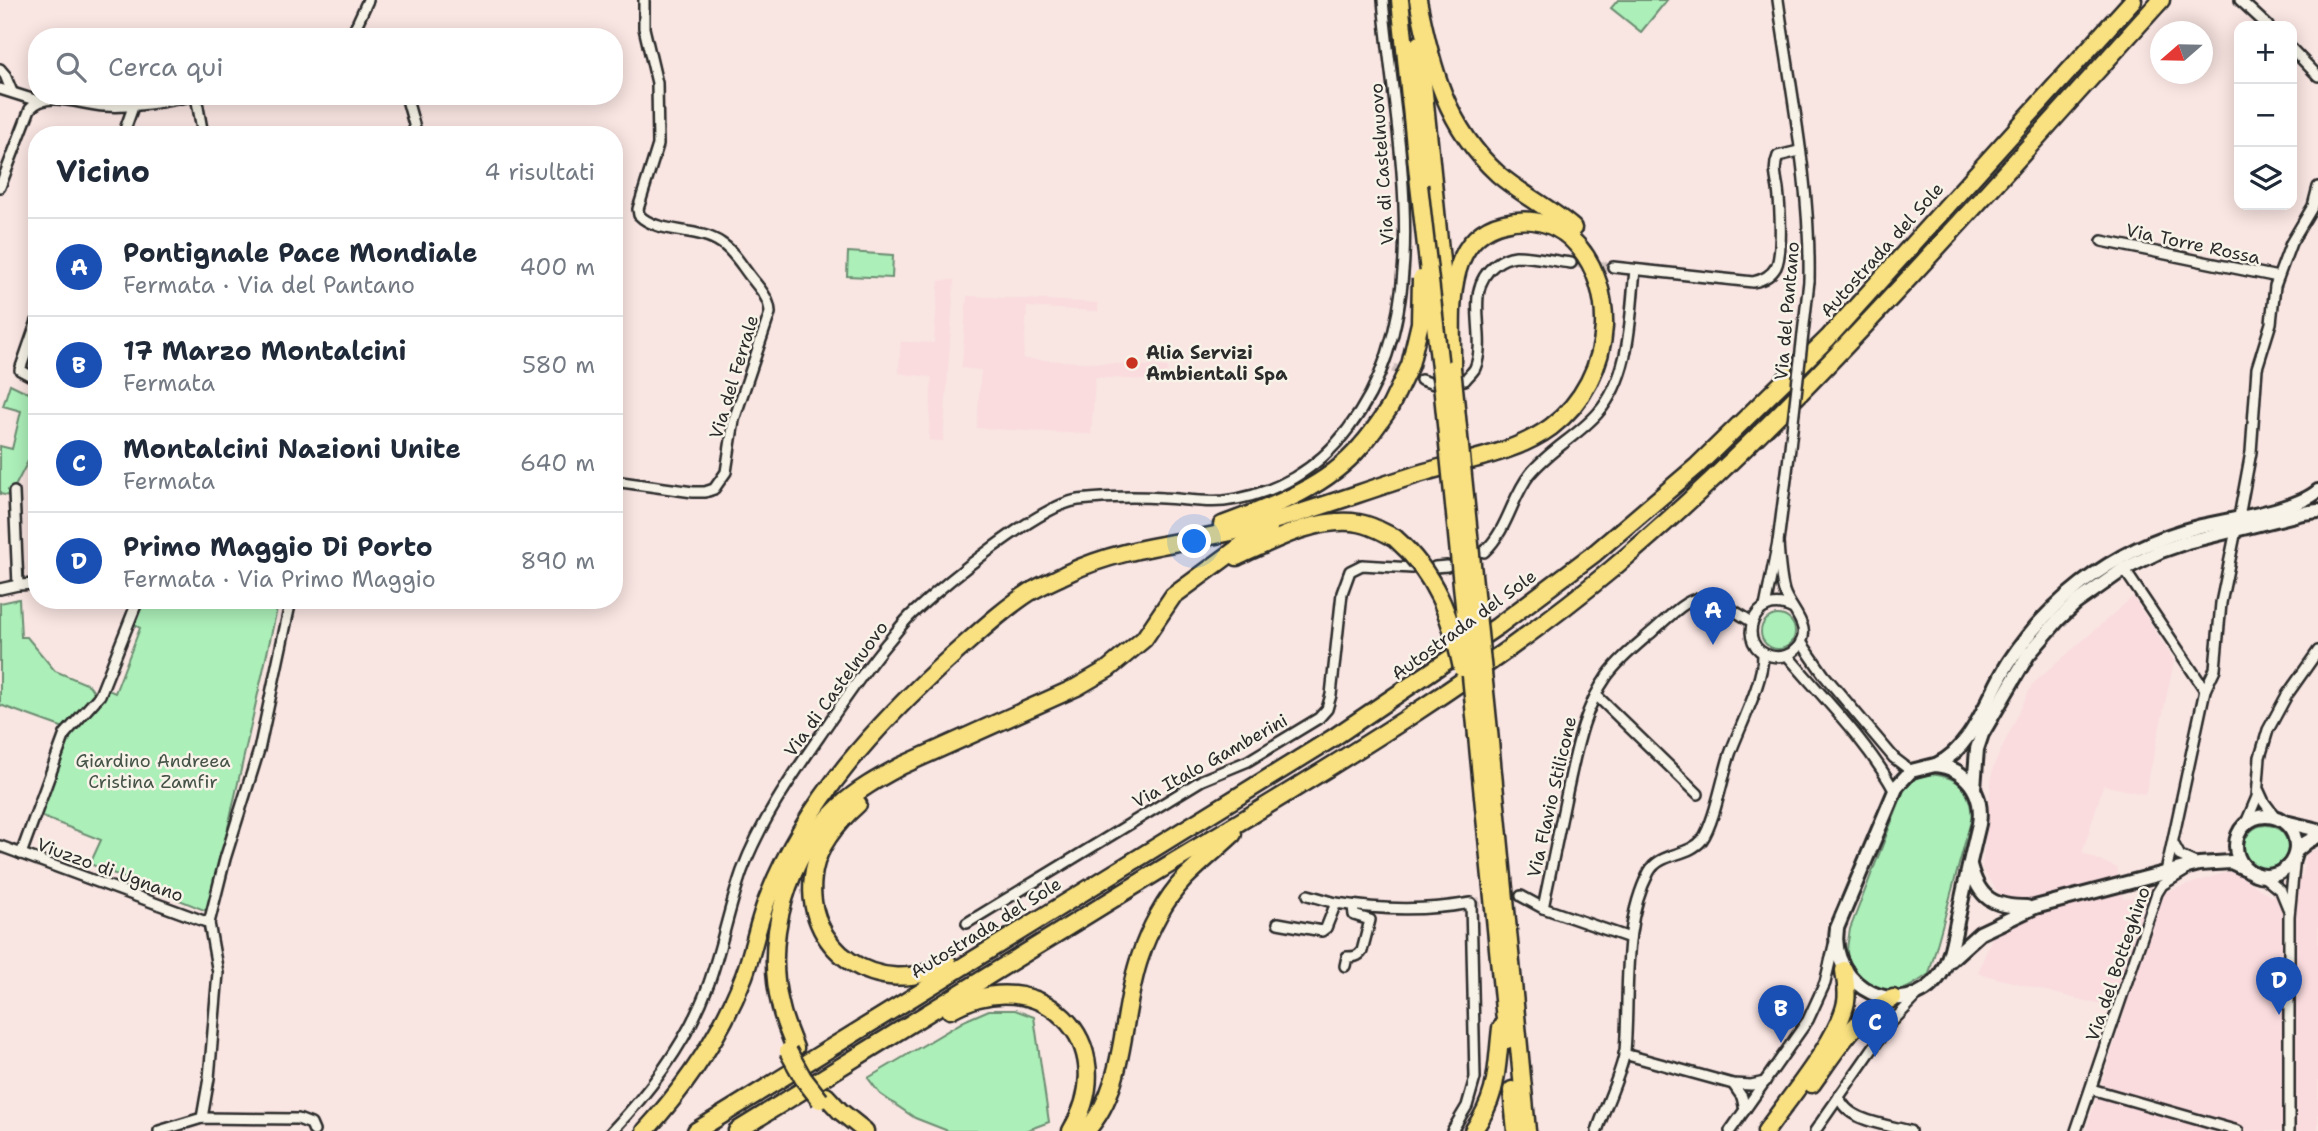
<!DOCTYPE html>
<html lang="it">
<meta charset="utf-8">
<style>
body{margin:0;font-family:"Shantell Sans",sans-serif;background:#f6f6f7;color:#1f2937}
.controls{position:absolute;right:21px;top:21px;display:grid;overflow:hidden;border-radius:14px;box-shadow:0 4px 18px #0003}
.controls button{width:63px;height:63px;display:grid;place-items:center;padding:0;border:0;border-bottom:2px solid #e0e1e3;background:#fff;color:#1f2937;font:35px sans-serif}
.compass{position:absolute;left:2150px;top:21px;width:63px;height:63px;border-radius:50%;background:#fff;box-shadow:0 4px 18px #0003;rotate:250deg}
.you{position:absolute;left:1195px;top:542px;width:24px;height:24px;margin:-18px;border:5px solid #fff;border-radius:50%;background:#1a73e8;box-shadow:0 0 0 10px #1a73e833}
.badge{display:grid;place-items:center;width:46px;height:46px;border-radius:50%;background:#c8321e;color:#fff;font-size:23px;font-weight:700}
.pin{position:absolute;translate:-50% -58px;filter:drop-shadow(0 2px 4px #0008)}
.pin::after{content:'';position:absolute;top:37px;width:24px;height:21px;background:inherit;clip-path:polygon(0 0,100% 0,50% 100%)}
.list{margin:0;padding:0;list-style:none}
h2{display:flex;justify-content:space-between;align-items:center;height:91px;margin:0;padding:0 28px;font-size:30px}
h2 small{font-size:23px;font-weight:400;color:#747a83}
.list li{display:grid;grid-template-columns:46px 1fr auto;gap:21px;align-items:center;box-sizing:border-box;height:98px;padding:0 28px;border-top:2px solid #e0e1e3}
.list b{display:block;font-size:26px;white-space:nowrap}
.list p{margin:0;font-size:23px;white-space:nowrap;color:#747a83}
.list em{font-size:23px;font-style:normal;color:#747a83}
.icon{flex:none;width:38px;height:38px;fill:none;stroke:currentColor;stroke-width:2;stroke-linecap:round;stroke-linejoin:round}
.map{position:relative;flex:none;width:2318px;height:1131px;overflow:hidden}
.search{position:absolute;background:#fff;box-shadow:0 4px 18px #0003;left:28px;top:28px;width:595px;height:77px;display:flex;align-items:center;gap:18px;box-sizing:border-box;padding:0 24px;border-radius:28px;color:#747a83;font-size:26px}
.panel{position:absolute;background:#fff;box-shadow:0 4px 18px #0003;left:28px;top:126px;width:595px;height:483px;border-radius:28px}
.map>svg:first-child{display:block}
.built{fill:#fadbde}
.green{fill:#acefb9;stroke:#6c8d72;stroke-width:2}
.lines{fill:none;stroke-linecap:round;stroke-linejoin:round}
.street-tunnel{stroke:#d0c0bd;stroke-width:9;stroke-dasharray:9 4.5;stroke-linecap:butt}
.street-casing{stroke:#2b2b2b;stroke-width:14}
.secondary-casing{stroke:#2b2b2b;stroke-width:18}
.highway-casing{stroke:#2b2b2b;stroke-width:21}
.street{stroke:#f7f3e8;stroke-width:9}
.secondary{stroke:#f7f3e8;stroke-width:12}
.highway{stroke:#f9e181;stroke-width:16}
.street-bridge-casing{stroke:#2b2b2b;stroke-width:14;stroke-linecap:butt}
.highway-bridge-casing{stroke:#2b2b2b;stroke-width:21;stroke-linecap:butt}
.street-bridge{stroke:#f7f3e8;stroke-width:9}
.highway-bridge{stroke:#f9e181;stroke-width:16}
.poi-dot{fill:#c8321e;stroke:#f7f3e8;stroke-width:2.5}
.labels{text-anchor:middle;dominant-baseline:central;stroke-width:5;stroke-linejoin:round;paint-order:stroke}
.street-label{font-size:18px;fill:#2b2b2b;stroke:#f7f3e8}
.poi-label{font-size:18px;font-weight:bold;fill:#2b2b2b;stroke:#f7f3e8;text-anchor:start}
.park-label{font-size:18px;fill:#455247;stroke:#f7f3e8}
</style>
<div class="map">
<svg width="2318" height="1131" viewBox="0 0 2318 1131">
<rect width="100%" height="100%" fill="#f9e5e2"/>
<filter id="ink" filterUnits="userSpaceOnUse"><feTurbulence type="fractalNoise" baseFrequency=".0143" numOctaves="2"/><feDisplacementMap in="SourceGraphic" scale="14" xChannelSelector="R" yChannelSelector="G"/><feConvolveMatrix kernelMatrix="1 2 1 2 8 2 1 2 1" color-interpolation-filters="sRGB"/></filter>
<g filter="url(#ink)">
<!-- built -->
<g class="built">
<polygon points="954,280 943,441 929,440 932,377 899,373 901,342 934,343 939,281"/>
<polygon points="967,296 1098,303 1098,311 1027,307 1023,359 1167,367 1165,381 1095,377 1091,434 977,428 981,370 962,368"/>
<polygon points="2133,597 2174,661 2145,794 2103,785 2082,853 2117,868 2123,899 2169,891 2232,871 2272,897 2303,875 2305,856 2311,851 2318,850 2318,1131 2086,1131 2125,1011 1978,973 2006,903 1982,869 1993,768 2032,685"/>
</g>
<!-- green -->
<g class="green">
<polygon points="1618,0 1667,0 1641,32 1611,8"/>
<polygon points="848,252 893,255 892,278 847,276"/>
<polygon points="10,384 37,397 37,444 10,496 0,494 0,446 12,449 21,411 3,406"/>
<polygon points="19,599 21,637 27,637 55,671 89,685 95,694 64,728 0,705 0,603"/>
<polygon points="146,600 279,600 209,912 90,864 101,840 40,816 72,733 102,698 106,689 115,693 140,628 133,624 139,609"/>
<circle cx="1778" cy="632" r="17"/>
<path d="M1926,774C1956,775 1970,786 1972,817L1929,974C1919,981 1907,990 1894,992C1872,993 1848,974 1847,952C1847,944 1849,937 1850,929L1904,790L1914,779Z"/>
<circle cx="2266" cy="847" r="22"/>
<polygon points="989,1010 1015,1010 1034,1017 1049,1122 1025,1131 948,1131 915,1118 880,1094 868,1078 966,1020"/>
</g>
<g class="lines">
<!-- street-tunnel -->
<g class="street-tunnel">
<polyline points="1571,263 1613,267"/>
<polyline points="1393,368 1421,380"/>
<polyline points="1471,903 1521,896"/>
</g>
<!-- street casing -->
<g class="street-casing">
<g id="street">
<path d="M1778,0C1791,92 1811,187 1809,281"/>
<polyline points="2240,0 2268,26"/>
<polyline points="351,37 368,0"/>
<polyline points="2292,49 2318,76"/>
<polyline points="0,69 5,75 12,92"/>
<polyline points="0,89 38,101"/>
<polyline points="196,96 203,135"/>
<polyline points="406,96 417,135"/>
<polyline points="123,135 133,107"/>
<path d="M0,187L30,109C46,89 82,105 104,106C134,108 163,102 192,96"/>
<polyline points="2102,241 2278,277"/>
<path d="M1613,267L1753,282C1763,280 1771,276 1776,267C1783,253 1780,205 1778,189C1776,176 1773,168 1778,156L1799,151"/>
<polyline points="37,321 20,370 37,379"/>
<polyline points="1421,380 1434,384"/>
<path d="M1465,380C1468,376 1473,372 1475,368C1489,335 1461,290 1496,264C1501,260 1509,257 1516,256C1534,256 1553,261 1571,263"/>
<path d="M614,481L693,492H705L714,489L726,472L734,420L770,313C770,300 761,290 753,280C743,268 734,251 721,243C698,227 657,234 639,215L638,209L658,145L657,83L644,28V0"/>
<polyline points="14,492 18,585"/>
<polyline points="2239,517 2251,452 2257,368 2271,323 2275,286 2291,243 2313,206 2318,187"/>
<path d="M1778,542C1779,558 1780,576 1784,591C1790,610 1816,629 1796,649C1789,656 1780,658 1771,656C1734,647 1753,588 1793,609"/>
<path d="M1484,552C1509,528 1511,498 1530,474C1549,450 1578,436 1598,413C1631,375 1630,317 1635,270"/>
<polyline points="1435,567 1447,566"/>
<polyline points="2124,569 2205,690"/>
<polyline points="0,589 18,585 37,584"/>
<polyline points="1765,607 1778,542 1789,456"/>
<polyline points="1801,642 1824,675 1894,758 1911,771"/>
<path d="M1787,655C1824,699 1866,740 1894,790"/>
<polyline points="1596,695 1698,794"/>
<polyline points="2259,791 2264,802 2276,818"/>
<polyline points="2246,823 2257,797 2260,757 2268,730 2287,695 2318,651"/>
<polyline points="2173,843 2180,856 2198,864"/>
<polyline points="0,846 209,923"/>
<polyline points="21,854 65,734 100,695 136,605 140,600"/>
<polyline points="2166,872 2205,690 2215,669 2221,603 2236,530"/>
<polyline points="2264,877 2281,891 2288,908"/>
<polyline points="1308,895 1336,903"/>
<polyline points="1521,896 1543,908 1630,938"/>
<path d="M1543,908C1551,869 1559,831 1567,792C1576,752 1583,710 1607,676C1619,659 1637,645 1653,631C1698,590 1699,588 1752,622"/>
<polyline points="967,923 1202,780 1248,761 1319,718 1327,709 1331,695 1342,593 1350,571 1362,565 1412,568"/>
<path d="M1278,923L1322,931L1326,928L1336,903C1380,910 1426,911 1471,903L1475,1078L1467,1106L1452,1131"/>
<path d="M1345,966L1347,957C1353,957 1358,957 1362,951L1370,920L1354,915L1353,906"/>
<polyline points="1624,1054 1733,1084 1751,1085 1765,1082"/>
<polyline points="1733,1084 1742,1097 1745,1110"/>
<polyline points="2091,1089 2238,1131"/>
<path d="M1839,1096C1845,1121 1888,1125 1910,1131"/>
<polyline points="202,1118 209,1078 218,973 209,923 225,859 259,750 291,600"/>
<polyline points="159,1131 202,1118 298,1119 311,1124 314,1131"/>
<path d="M612,1131C653,1088 689,1039 709,983C722,946 729,908 742,871C760,823 790,779 819,737C841,705 862,673 887,643C896,633 903,622 913,613C943,585 1039,505 1078,500C1105,497 1135,496 1163,498C1184,499 1203,503 1224,501C1275,495 1318,469 1348,429C1440,309 1395,139 1383,0"/>
<path d="M1597,1131C1604,1109 1622,1072 1625,1051C1630,993 1621,925 1649,872C1660,852 1688,857 1702,840C1714,824 1723,775 1730,754C1740,726 1764,681 1763,653"/>
<polyline points="1730,1131 1808,1020 1825,983 1834,945"/>
<polyline points="1815,1131 1889,1025 1917,996"/>
<polyline points="2076,1131 2157,893 2162,885 2185,871"/>
<polyline points="2289,1131 2289,916 2295,856"/>
</g>
</g>
<!-- secondary casing -->
<g class="secondary-casing">
<g id="secondary">
<path d="M1935,765C1966,768 1984,793 1979,824C1972,853 1965,883 1959,913C1954,933 1952,957 1940,975C1904,1025 1828,988 1837,928L1897,786L1911,771Z"/>
<path d="M1936,765C1974,747 1987,697 2009,662C2028,633 2054,605 2081,584C2117,556 2157,537 2201,526C2232,519 2296,510 2318,491"/>
<polyline points="1974,788 1977,749 1982,734 2028,655 2058,620 2076,603 2124,569 2161,551 2187,542 2303,513 2318,511"/>
<circle cx="2266" cy="846" r="30"/>
<polyline points="2285,822 2318,830"/>
<polyline points="2296,851 2307,842 2318,836"/>
<path d="M1970,865C1979,899 1993,907 2027,907"/>
<polyline points="1949,961 1980,933 2035,907 2199,864 2231,862 2244,868"/>
</g>
</g>
<!-- highway casing -->
<g class="highway-casing">
<g id="highway">
<polyline points="1400,0 1419,185"/>
<path d="M1418,0C1431,66 1446,127 1498,174C1521,194 1550,208 1573,228"/>
<polyline points="1419,44 1445,300"/>
<path d="M1222,525C1271,507 1326,488 1361,446C1372,434 1381,420 1390,407"/>
<path d="M1237,557C1274,540 1318,516 1359,523C1372,525 1383,532 1395,538"/>
<polyline points="1489,731 1527,1131"/>
<polyline points="1477,736 1507,1040"/>
<path d="M858,804C839,821 819,844 814,870C799,949 880,1003 948,963"/>
<path d="M950,1010C1039,959 1125,1042 1071,1131"/>
<path d="M795,1048C790,1035 784,1022 781,1008C763,939 787,856 839,807C857,790 879,778 901,766L1077,687L1108,669L1144,639L1173,596L1256,535L1269,528"/>
<path d="M1812,1084C1836,1051 1856,1015 1893,998"/>
<polyline points="1512,1090 1516,1131"/>
<polyline points="826,1096 840,1111 865,1131"/>
<path d="M645,1131C686,1086 722,1033 744,976C754,949 758,921 769,895C806,801 878,723 952,656C977,634 1002,610 1030,592C1042,585 1056,579 1068,573C1124,546 1188,543 1248,528C1307,513 1366,490 1425,472C1466,460 1516,453 1551,427C1583,403 1602,365 1604,326C1606,268 1568,207 1504,223C1441,238 1453,320 1452,368"/>
<polyline points="696,1131 1333,738 1498,626 1595,553 1697,466 1828,338 2133,0"/>
<path d="M737,1131C878,1044 1019,956 1160,870C1314,777 1474,684 1612,569C1713,484 1805,390 1895,293C1985,197 2072,98 2161,0"/>
<path d="M1086,1131C1128,1085 1120,1013 1140,957C1149,930 1165,899 1185,878C1200,863 1217,849 1233,834"/>
<path d="M1473,1131C1499,1094 1496,1070 1501,1028"/>
<path d="M1766,1131C1789,1098 1839,1039 1846,1002C1848,991 1845,980 1844,970"/>
</g>
</g>
<!-- street -->
<use href="#street" class="street"/>
<!-- secondary -->
<use href="#secondary" class="secondary"/>
<!-- highway -->
<use href="#highway" class="highway"/>
<!-- street-bridge casing -->
<g class="street-bridge-casing">
<polyline id="street-bridge" points="1789,456 1809,281"/>
</g>
<!-- highway-bridge casing -->
<g class="highway-bridge-casing">
<g id="highway-bridge">
<polyline points="1419,185 1443,394 1477,736"/>
<polyline points="1452,368 1489,731"/>
<polyline points="1390,407 1410,365 1420,323 1421,279"/>
<path d="M1395,538C1435,573 1451,617 1462,668"/>
<polyline points="788,1051 803,1078 820,1100"/>
</g>
</g>
<!-- street-bridge -->
<use href="#street-bridge" class="street-bridge"/>
<!-- highway-bridge -->
<use href="#highway-bridge" class="highway-bridge"/>
</g>
</g>
<!-- markers -->
<circle class="poi-dot" cx="1132" cy="363" r="7"/>
<g class="labels">
<!-- street labels -->
<g class="street-label">
<text transform="translate(1382 164) rotate(-94)">Via di Castelnuovo</text>
<text transform="translate(2193 244) rotate(12)">Via Torre Rossa</text>
<text transform="translate(1882 250) rotate(-48)">Autostrada del Sole</text>
<text transform="translate(1787 311) rotate(-85)">Via del Pantano</text>
<text transform="translate(734 377) rotate(-73)">Via del Ferrale</text>
<text transform="translate(1464 625) rotate(-36)">Autostrada del Sole</text>
<text transform="translate(836 689) rotate(-54)">Via di Castelnuovo</text>
<text transform="translate(1210 761) rotate(-29)">Via Italo Gamberini</text>
<text transform="translate(1552 797) rotate(-77)">Via Flavio Stilicone</text>
<text transform="translate(110 870) rotate(20)">Viuzzo di Ugnano</text>
<text transform="translate(986 928) rotate(-32)">Autostrada del Sole</text>
<text transform="translate(2118 964) rotate(-71)">Via del Botteghino</text>
</g>
<!-- poi labels -->
<g class="poi-label">
<text x="1146" y="353">Alia Servizi<tspan x="1146" dy="21">Ambientali Spa</tspan></text>
</g>
<!-- park labels -->
<g class="park-label">
<text x="153" y="761">Giardino Andreea<tspan x="153" dy="21">Cristina Zamfir</tspan></text>
</g>
</g>
</svg>
<div class="controls">
<button>+</button>
<button>−</button>
<button><svg class="icon" aria-label="layers" viewBox="0 0 24 24"><path d="M12 4l9 5-9 5-9-5zM3 14l9 5 9-5"/></svg></button>
</div>
<svg class="compass" viewBox="-18 -18 36 36"><path d="M0-13l5 13h-10z" fill="#e53935"/><path d="M0 13l5-13h-10z" fill="#747a83"/></svg>
<div class="you"></div>
<div class="pin badge" style="left:1713px;top:645px;background:#1a4fb4">A</div>
<div class="pin badge" style="left:1781px;top:1043px;background:#1a4fb4">B</div>
<div class="pin badge" style="left:1875px;top:1057px;background:#1a4fb4">C</div>
<div class="pin badge" style="left:2279px;top:1015px;background:#1a4fb4">D</div>
<div class="search"><svg class="icon" aria-label="search" viewBox="0 0 24 24"><circle cx="10" cy="10" r="6"/><path d="M15 15l6 6"/></svg>Cerca qui</div>
<section class="panel">
<h2>Vicino<small>4 risultati</small></h2>
<ul class="list">
<li><span class="badge" style="background:#1a4fb4">A</span><div><b>Pontignale Pace Mondiale</b><p>Fermata · Via del Pantano</p></div><em>400 m</em></li>
<li><span class="badge" style="background:#1a4fb4">B</span><div><b>17 Marzo Montalcini</b><p>Fermata</p></div><em>580 m</em></li>
<li><span class="badge" style="background:#1a4fb4">C</span><div><b>Montalcini Nazioni Unite</b><p>Fermata</p></div><em>640 m</em></li>
<li><span class="badge" style="background:#1a4fb4">D</span><div><b>Primo Maggio Di Porto</b><p>Fermata · Via Primo Maggio</p></div><em>890 m</em></li>
</ul>
</section>
</div>
